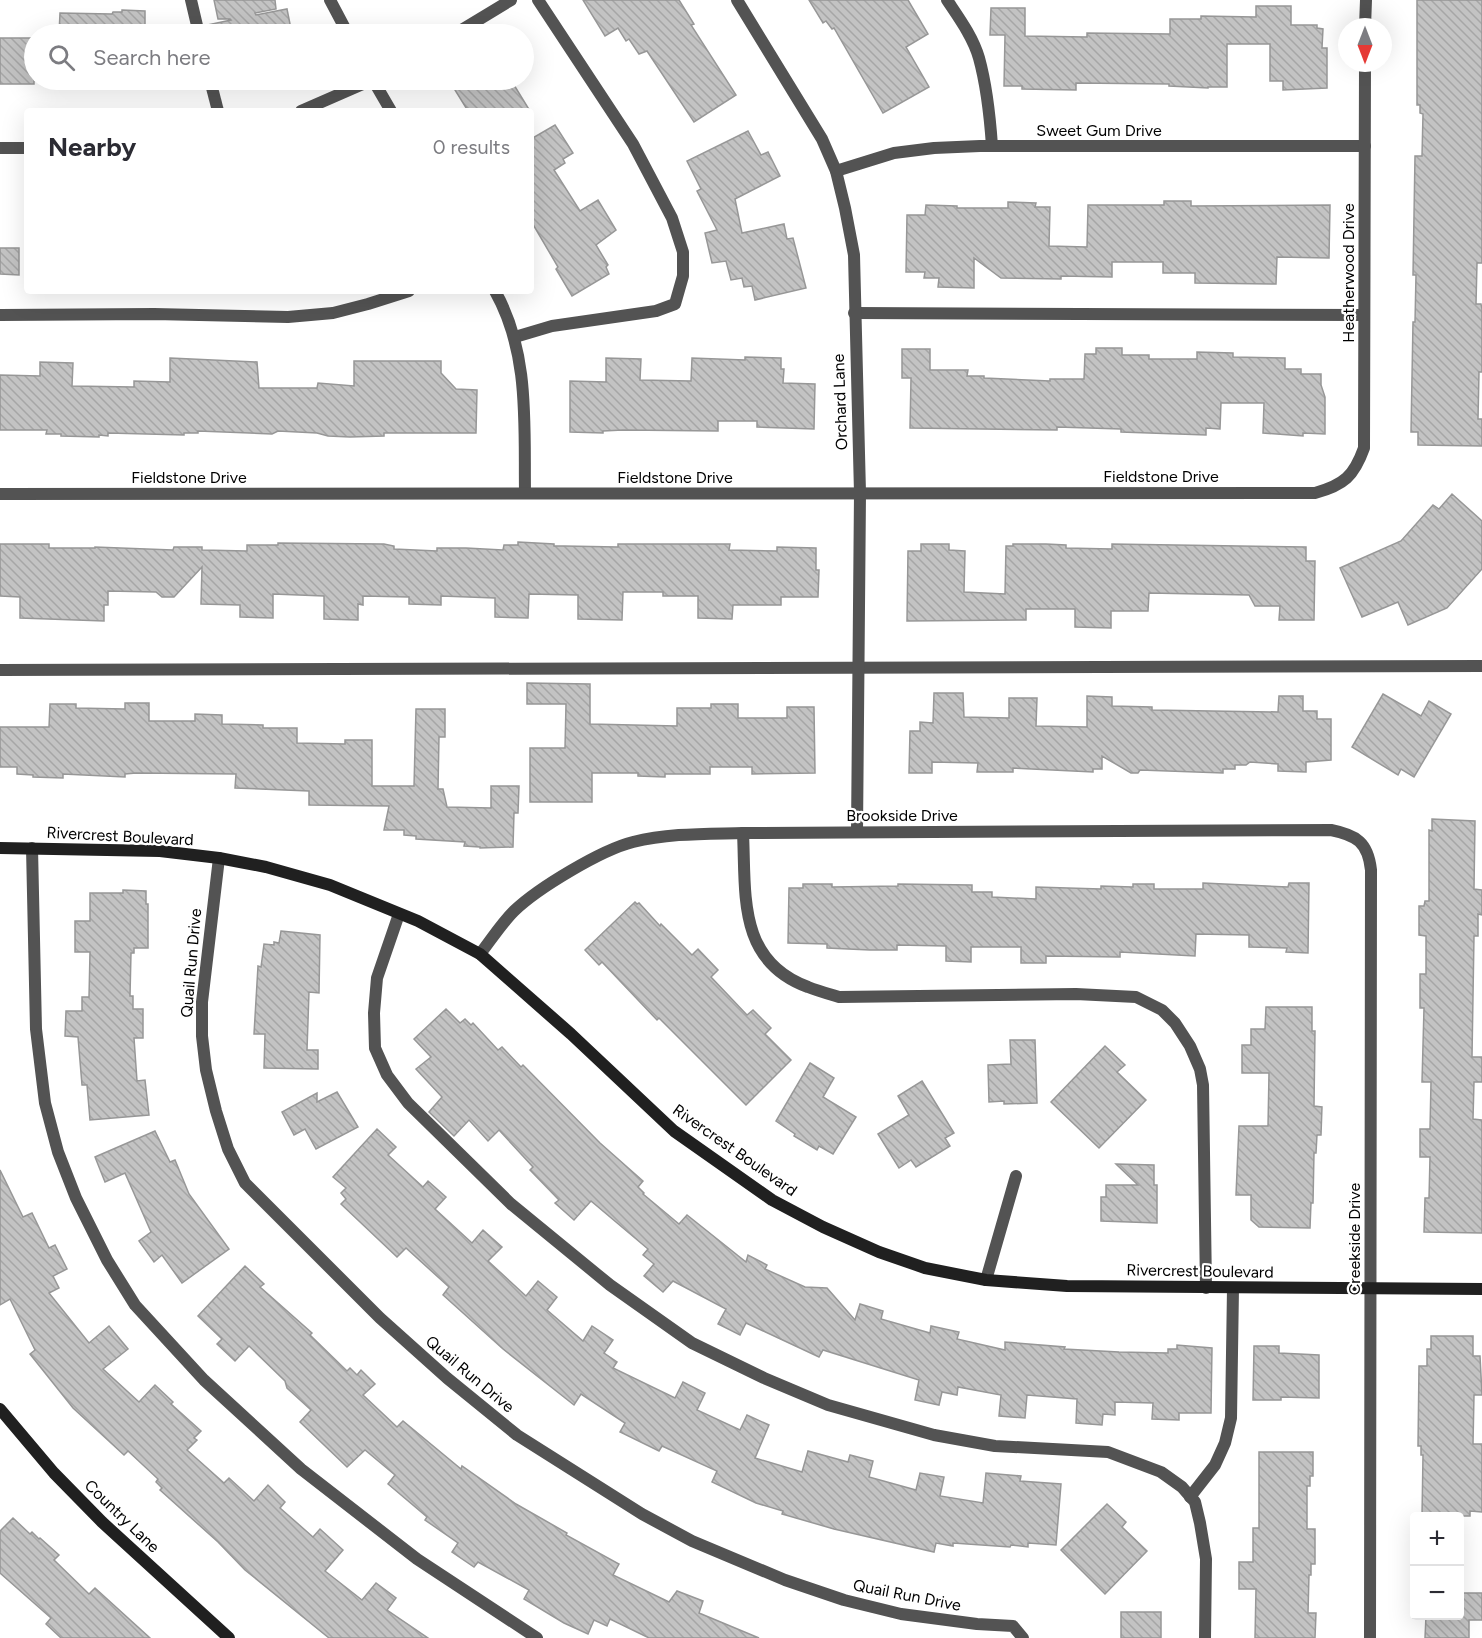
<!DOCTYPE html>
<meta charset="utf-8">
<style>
body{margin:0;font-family:Figtree,sans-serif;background:#f7f7f7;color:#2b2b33}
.controls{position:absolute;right:18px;bottom:18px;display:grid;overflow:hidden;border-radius:6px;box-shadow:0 6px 24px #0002}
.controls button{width:54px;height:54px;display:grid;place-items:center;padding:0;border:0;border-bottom:2px solid #e1e1e2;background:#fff;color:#2b2b33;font:30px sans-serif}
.compass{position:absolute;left:1338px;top:18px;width:54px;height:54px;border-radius:50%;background:#fff;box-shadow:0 6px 24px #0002;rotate:180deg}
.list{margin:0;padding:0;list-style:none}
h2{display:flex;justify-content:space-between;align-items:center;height:78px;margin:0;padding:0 24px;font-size:26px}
h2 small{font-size:20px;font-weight:400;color:#7c7c81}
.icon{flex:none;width:33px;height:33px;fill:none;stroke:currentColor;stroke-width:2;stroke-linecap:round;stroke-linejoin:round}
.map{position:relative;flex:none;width:1482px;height:1638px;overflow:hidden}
.search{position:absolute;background:#fff;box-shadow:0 6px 24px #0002;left:24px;top:24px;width:510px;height:66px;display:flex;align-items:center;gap:15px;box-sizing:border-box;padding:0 21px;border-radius:33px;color:#7c7c81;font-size:22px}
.panel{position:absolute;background:#fff;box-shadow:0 6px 24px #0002;left:24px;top:108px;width:510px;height:186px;border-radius:6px}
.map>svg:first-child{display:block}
.building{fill:url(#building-back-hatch);stroke:#979797;stroke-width:1.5}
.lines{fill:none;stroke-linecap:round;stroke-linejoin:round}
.lane{stroke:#535353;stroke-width:12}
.street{stroke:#535353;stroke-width:12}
.secondary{stroke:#202020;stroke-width:12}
.labels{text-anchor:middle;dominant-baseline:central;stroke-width:4.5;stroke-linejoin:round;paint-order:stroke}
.street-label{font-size:16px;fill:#000;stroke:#fff}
</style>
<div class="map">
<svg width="1482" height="1638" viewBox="0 0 1482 1638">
<defs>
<pattern id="building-back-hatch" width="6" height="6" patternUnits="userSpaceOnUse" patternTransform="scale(1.5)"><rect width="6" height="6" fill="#c3c3c3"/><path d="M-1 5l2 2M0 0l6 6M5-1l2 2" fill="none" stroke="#a6a6a6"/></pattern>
</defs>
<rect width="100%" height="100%" fill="#fff"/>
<!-- building -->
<g class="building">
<polygon points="214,0 275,0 276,9 255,13 256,15 287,9 292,34 208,34 207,25 231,20 230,19 218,19"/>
<polygon points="583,0 679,0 694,24 691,25 736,95 694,122 647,51 639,54 629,39 626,41 618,28 605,36"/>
<polygon points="809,0 908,0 928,34 906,47 929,87 883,113 834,28 832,29 826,21 823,23"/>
<polygon points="1417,0 1482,0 1482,263 1477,263 1476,304 1481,304 1482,309 1482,372 1479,372 1478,419 1482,419 1482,446 1418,445 1418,432 1411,432 1413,322 1415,322 1416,275 1413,275 1415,156 1422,156 1423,114 1420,113 1420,105 1417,105"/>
<polygon points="1256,6 1291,6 1291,25 1317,25 1317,28 1323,29 1322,48 1327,48 1327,88 1283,90 1283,81 1270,81 1270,44 1227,44 1227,87 1208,87 1208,88 1169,86 1169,84 1076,83 1076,90 1022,89 1022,86 1004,86 1005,35 990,35 991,8 1025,8 1025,36 1087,37 1087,33 1170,34 1170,19 1201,19 1201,16 1256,17"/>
<polygon points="122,10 145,11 145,34 59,34 60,13 112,14 113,12 122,12"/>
<rect x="0" y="38" width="34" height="46"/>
<polygon points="472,80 511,80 530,111 468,111 455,90"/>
<polygon points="555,125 573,153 563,159 565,163 554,170 580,211 598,200 616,230 596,245 608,265 606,267 609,274 572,296 556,269 558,267 531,221 531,139"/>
<polygon points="748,131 761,155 768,152 780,176 735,199 742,233 784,224 787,239 793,238 806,288 755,300 752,286 744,287 742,278 731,280 726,261 712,263 705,233 717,230 697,191 701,189 687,161"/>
<polygon points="1164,201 1191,201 1191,206 1330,205 1329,258 1277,257 1276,284 1195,283 1195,273 1163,273 1163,262 1112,262 1112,277 1061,276 1061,279 1001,278 974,258 974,288 938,287 939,278 924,278 925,272 906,272 907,215 925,215 926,205 957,206 957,208 1008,208 1008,202 1036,203 1035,207 1050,207 1049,246 1087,247 1088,205 1164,205"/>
<polygon points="0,248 19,248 19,275 0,274"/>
<polygon points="1096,348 1122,348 1122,355 1149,355 1149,359 1197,359 1197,352 1233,353 1233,357 1285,358 1285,369 1301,369 1301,374 1321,374 1321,385 1325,397 1325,434 1303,433 1303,436 1263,433 1264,403 1221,403 1220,429 1206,428 1206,435 1121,432 1121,429 1057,427 1057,430 910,428 911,378 902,378 902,349 930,349 930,370 968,370 967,376 984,376 984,378 1050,381 1050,379 1084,379 1085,354 1096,354"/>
<polygon points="745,357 781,358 781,369 784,369 783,383 815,384 814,429 757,427 757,421 718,421 718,431 623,430 603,431 603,433 570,432 570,381 606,382 606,358 641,359 640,380 691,381 692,358 745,360"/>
<polygon points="170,358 257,362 259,388 317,388 318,383 354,386 354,361 441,361 441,373 456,389 477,390 476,433 384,433 384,436 350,437 328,436 317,433 278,431 272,434 198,431 198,433 184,433 184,435 108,433 108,436 99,435 99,437 61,436 61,434 46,434 47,430 0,430 0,375 40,376 40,362 73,363 72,386 134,387 134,381 170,382"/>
<polygon points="1452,494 1482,521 1482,569 1447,608 1408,625 1398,602 1362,617 1340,568 1401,541 1433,505 1439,509"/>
<polygon points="518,542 554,544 554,546 564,546 618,547 618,544 730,544 729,550 777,551 777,547 816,548 816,570 819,570 818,597 781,597 781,605 733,605 732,619 698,618 698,596 663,596 663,592 623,592 622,620 578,619 578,595 529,594 528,618 495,617 495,598 441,596 441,605 409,604 409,597 363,596 363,605 358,604 358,620 324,619 324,596 273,594 273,618 240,617 240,605 201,604 202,567 174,597 162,597 156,592 108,591 108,605 104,605 104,621 20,618 20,597 0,596 0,544 49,544 49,548 95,548 95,547 173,550 174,547 202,547 202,550 247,551 247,545 278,545 278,543 384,544 394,546 394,549 437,551 437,548 466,548 503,550 504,545 518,545"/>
<polygon points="921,544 949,544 949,550 965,551 964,592 1005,594 1006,546 1013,546 1013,544 1046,544 1066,545 1066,548 1112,549 1112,544 1306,547 1306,561 1315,561 1314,620 1279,620 1280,606 1255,606 1249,595 1149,593 1148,611 1111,611 1111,628 1075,627 1075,609 1026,609 1026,620 907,621 908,551 921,551"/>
<polygon points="527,683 590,684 590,724 677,726 677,708 711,708 711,704 738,704 738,718 787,718 787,707 814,707 815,773 752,774 752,767 710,767 710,774 665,774 665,777 638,776 638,773 592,773 592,802 530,802 530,748 565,748 566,704 527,704"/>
<polygon points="934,693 963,693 964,717 1009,718 1009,698 1037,698 1036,726 1087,727 1087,696 1112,697 1112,706 1152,707 1152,710 1278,712 1279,696 1303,696 1303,711 1317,711 1317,719 1331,719 1331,760 1306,762 1306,772 1278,771 1278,764 1250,762 1246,765 1235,765 1235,769 1223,769 1223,773 1140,770 1138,773 1131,773 1102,756 1102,769 1093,769 1093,772 1013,768 1013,772 977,772 978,763 932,762 932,773 909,773 910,731 920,731 920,722 933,723"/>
<polygon points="1383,694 1421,716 1429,701 1451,714 1414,777 1401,769 1398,775 1352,747"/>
<polygon points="125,703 149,703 149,721 195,721 195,714 222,715 222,724 263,725 263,728 297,728 297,743 345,744 345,740 372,740 372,786 414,786 416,709 445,709 445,737 439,737 438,789 443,789 447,807 491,808 491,786 519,786 518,813 514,813 513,847 480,848 480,847 464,846 465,842 416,839 416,836 404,835 404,830 384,830 389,806 309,805 309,791 235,788 236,774 136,773 125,774 125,777 63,774 63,778 33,777 33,775 17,774 17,767 0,767 0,727 49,727 50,704 76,704 76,708 125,709"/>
<polygon points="1432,819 1475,821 1474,889 1482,890 1482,915 1478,914 1478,936 1474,936 1472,1057 1482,1057 1482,1082 1474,1082 1473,1119 1482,1120 1482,1233 1424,1232 1425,1198 1429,1198 1430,1157 1420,1157 1420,1129 1430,1129 1431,1082 1422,1082 1424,1008 1420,1008 1420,974 1426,974 1426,936 1419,935 1419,906 1424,906 1425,901 1429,901 1429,830 1432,831"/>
<polygon points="1203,883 1288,887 1289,883 1309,883 1308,953 1286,952 1287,948 1249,947 1249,935 1196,934 1195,956 1120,952 1120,957 1046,956 1046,963 1021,963 1021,947 971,947 971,962 946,961 946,946 897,945 897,950 870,950 827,948 827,944 788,943 789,888 803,888 803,884 832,884 832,887 898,886 898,884 972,885 972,892 992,892 992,897 1036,899 1036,887 1101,889 1101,886 1133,887 1133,884 1154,884 1154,889 1203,889"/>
<polygon points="123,890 146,891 146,904 148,904 148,948 134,948 134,953 131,953 130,996 133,996 133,1009 143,1009 143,1038 134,1038 137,1081 145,1080 149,1115 90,1120 87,1085 82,1085 78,1037 65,1036 66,1011 82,1011 82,997 89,997 90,952 75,952 75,921 90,921 90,893 123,893"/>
<polygon points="635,902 637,904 639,903 660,926 661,924 692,955 698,949 718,970 711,977 747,1015 753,1010 771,1028 765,1034 791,1060 746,1105 659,1018 657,1020 602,962 599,965 585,950"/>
<polygon points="281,931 320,935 319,993 309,992 307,1050 318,1050 318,1069 264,1068 265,1034 254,1034 258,966 261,967 264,944 274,945 274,942 279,943"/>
<polygon points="1266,1007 1312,1007 1312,1031 1315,1031 1314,1106 1322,1107 1321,1135 1317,1135 1316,1153 1314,1153 1313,1203 1311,1203 1310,1228 1259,1227 1251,1220 1251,1195 1236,1195 1239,1126 1268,1126 1269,1073 1242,1073 1242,1045 1251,1045 1251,1029 1265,1029"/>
<polygon points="446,1009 460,1023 465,1019 471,1025 473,1023 498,1050 502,1047 521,1067 523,1065 600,1143 643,1181 638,1187 644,1193 643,1194 679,1224 687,1215 746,1262 748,1255 767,1265 765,1269 805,1287 827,1288 855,1320 860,1304 883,1311 881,1319 930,1333 931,1326 959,1332 957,1339 1005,1350 1005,1342 1065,1347 1064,1349 1119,1352 1168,1353 1168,1349 1177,1349 1177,1345 1212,1348 1211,1413 1179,1413 1179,1420 1152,1419 1153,1403 1115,1402 1115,1415 1103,1414 1102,1425 1076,1423 1077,1399 1027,1395 1025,1418 999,1416 1001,1395 958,1387 957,1395 942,1392 939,1405 915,1400 919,1380 823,1350 819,1357 746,1323 740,1335 718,1324 726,1309 673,1281 663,1292 644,1276 654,1264 643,1255 648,1249 591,1201 574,1220 555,1203 559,1200 530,1170 533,1167 499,1130 488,1141 469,1120 454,1136 429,1112 442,1097 416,1069 431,1057 414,1039"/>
<polygon points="1010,1040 1035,1040 1037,1103 1004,1104 1004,1101 989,1102 988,1065 1011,1064"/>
<polygon points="1105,1046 1125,1065 1117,1072 1146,1100 1099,1148 1051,1102"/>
<polygon points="810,1063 834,1078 823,1097 856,1117 833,1154 819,1146 817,1150 794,1136 795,1134 776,1121"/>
<polygon points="922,1081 954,1133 945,1138 950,1146 916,1167 911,1160 899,1168 878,1134 909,1115 898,1096"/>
<polygon points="337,1092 358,1127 316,1149 305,1129 294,1135 282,1112 317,1093 317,1102"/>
<polygon points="377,1129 396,1147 388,1155 423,1187 428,1181 446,1197 435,1209 472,1243 483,1230 502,1247 488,1261 526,1296 538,1281 557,1297 547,1310 583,1341 592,1326 613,1340 604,1353 617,1362 613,1368 675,1398 683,1382 705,1393 697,1410 740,1430 747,1415 769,1425 755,1458 802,1472 808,1451 848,1462 850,1455 873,1461 869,1477 916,1490 920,1473 944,1477 940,1496 983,1503 986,1473 1021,1476 1020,1481 1061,1484 1056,1545 1028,1543 1028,1547 1011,1545 1010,1547 953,1543 953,1546 936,1543 934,1552 834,1529 782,1514 783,1511 756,1503 712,1482 717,1471 662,1446 659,1451 620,1432 625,1423 581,1394 574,1405 503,1349 443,1295 449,1287 406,1248 397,1257 341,1204 346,1199 341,1193 346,1188 333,1177"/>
<polygon points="155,1131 170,1162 175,1160 189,1194 229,1249 182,1283 162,1255 154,1262 139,1241 151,1232 125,1173 105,1182 95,1157"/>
<polygon points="1116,1164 1154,1165 1154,1185 1157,1185 1157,1223 1101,1221 1101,1197 1106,1197 1106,1185 1138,1185"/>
<polygon points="0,1170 23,1217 32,1213 49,1248 55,1245 67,1269 53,1276 59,1288 49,1293 89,1343 109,1326 128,1349 103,1369 139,1402 155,1385 173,1402 171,1404 201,1431 194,1438 197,1440 187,1450 224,1483 229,1478 254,1501 268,1485 285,1502 280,1508 313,1537 320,1529 343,1550 325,1571 362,1600 376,1583 396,1598 387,1610 428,1638 329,1638 245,1570 218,1542 160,1490 162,1488 156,1482 158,1479 128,1451 124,1455 73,1408 30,1354 35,1350 10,1299 0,1305"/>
<polygon points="245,1266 264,1284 260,1287 312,1333 310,1335 347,1371 350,1368 357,1375 361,1370 375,1384 363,1395 397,1427 403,1421 461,1469 462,1466 516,1504 567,1533 566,1535 619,1564 613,1575 669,1602 677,1591 703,1601 699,1613 759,1638 649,1638 610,1619 607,1626 594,1620 588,1634 564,1623 524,1599 529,1590 478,1562 474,1567 452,1552 458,1543 425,1520 427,1517 388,1484 395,1475 365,1450 347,1467 300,1422 311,1410 287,1388 285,1381 249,1346 235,1361 217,1344 222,1339 198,1316"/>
<polygon points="1431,1336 1473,1336 1473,1356 1480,1356 1482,1395 1474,1395 1473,1444 1482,1444 1482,1512 1470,1511 1470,1516 1422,1516 1423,1455 1421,1455 1421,1446 1418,1446 1419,1366 1427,1366 1427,1349 1431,1349"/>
<polygon points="1254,1346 1279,1346 1279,1353 1319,1355 1319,1398 1281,1397 1281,1400 1253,1400"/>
<polygon points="1259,1452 1313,1452 1313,1476 1310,1476 1310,1486 1307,1486 1307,1529 1315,1529 1315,1564 1311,1564 1311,1575 1309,1575 1308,1613 1316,1613 1315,1638 1255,1638 1256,1589 1239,1589 1239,1562 1253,1562 1253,1528 1259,1528"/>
<polygon points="1107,1504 1126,1522 1122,1527 1147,1551 1105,1594 1061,1550"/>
<polygon points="13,1518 30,1534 32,1532 39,1539 40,1538 59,1555 54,1560 89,1594 95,1588 150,1638 61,1638 46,1624 51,1618 0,1573 0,1531"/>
<polygon points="1460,1593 1482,1593 1482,1620 1469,1620 1469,1638 1425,1638 1426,1616 1460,1616"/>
<rect x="1121" y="1612" width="40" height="26"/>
</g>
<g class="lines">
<!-- lane -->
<g class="lane">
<polyline points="191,0 199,34"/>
<path d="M947,0C959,18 973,37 979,58C987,87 990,117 992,146"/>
<polyline points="210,80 218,111"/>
<polyline points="854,313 1364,315"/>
<polyline points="0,315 154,314 288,317 333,313 368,304 409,291"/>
<polyline points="515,337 552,326 656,311 675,304 683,276 683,252 672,218 633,144 538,0"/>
<polyline points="0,670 1482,666"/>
<path d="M743,833C746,894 737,961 808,987C818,991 829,994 839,997L1076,994L1136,997L1162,1010L1175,1023L1190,1046L1200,1069L1203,1085L1206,1288"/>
<polyline points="32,848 36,1029 45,1103 58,1152 76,1198 107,1260 135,1305 204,1380 301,1469 417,1559 537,1638"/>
<polyline points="399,914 377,978 374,1013 375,1048 387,1075 408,1103 511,1204 610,1285 692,1343 764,1378 828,1405 934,1435 995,1446 1108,1452 1161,1472 1182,1487 1195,1502 1200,1523 1206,1559 1205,1638"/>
<polyline points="1190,1497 1215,1465 1225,1443 1231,1418 1233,1288"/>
</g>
<!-- street -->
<g class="street">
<polyline points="330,0 348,34"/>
<polyline points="737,0 822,139 836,171 845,208 854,255 860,493 857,832"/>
<polyline points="1365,27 1366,0"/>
<polyline points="455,34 511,0"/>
<polyline points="373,80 391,111"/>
<polyline points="301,111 372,80"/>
<polyline points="0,148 27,148"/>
<polyline points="836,171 894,153 934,148 980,146 1365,146"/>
<path d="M495,291C530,353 524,425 525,493"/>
<path d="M0,494L1315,493C1344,485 1354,476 1364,448L1365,63"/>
<polyline points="219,858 202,1002 202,1036 206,1070 216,1111 228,1149 245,1183 380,1318 447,1378 517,1435 642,1514 692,1541 785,1580 844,1600 901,1614 977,1624 1013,1626 1023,1638"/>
<path d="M480,954C491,940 501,924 514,911C538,888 601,850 633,842C669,833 707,834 743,833L1331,830C1356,835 1368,842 1371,870L1370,1638"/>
<polyline points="986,1280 1016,1176"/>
</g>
<!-- secondary -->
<g class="secondary">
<polyline points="0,848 160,851 219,858 266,867 330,885 418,921 480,954 571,1034 674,1131 772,1200 823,1227 879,1252 925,1268 986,1280 1067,1286 1482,1289"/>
<polyline points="0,1409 54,1473 102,1522 229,1638"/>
</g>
</g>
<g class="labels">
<!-- street labels -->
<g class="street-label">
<text x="1099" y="130">Sweet Gum Drive</text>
<text transform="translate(1348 273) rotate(-90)">Heatherwood Drive</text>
<text transform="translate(840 402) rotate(-92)">Orchard Lane</text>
<text x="1161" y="476">Fieldstone Drive</text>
<text x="189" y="477">Fieldstone Drive</text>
<text x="675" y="477">Fieldstone Drive</text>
<text x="902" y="815">Brookside Drive</text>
<text transform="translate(120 836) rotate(3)">Rivercrest Boulevard</text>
<text transform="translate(191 963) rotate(-85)">Quail Run Drive</text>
<text transform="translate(735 1150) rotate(35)">Rivercrest Boulevard</text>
<text transform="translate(1354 1239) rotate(-90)">Creekside Drive</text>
<text transform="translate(1200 1271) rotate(1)">Rivercrest Boulevard</text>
<text transform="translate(470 1374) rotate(40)">Quail Run Drive</text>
<text transform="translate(122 1516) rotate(44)">Country Lane</text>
<text transform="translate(907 1595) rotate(11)">Quail Run Drive</text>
</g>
</g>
</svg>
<div class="controls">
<button>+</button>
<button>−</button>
</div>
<svg class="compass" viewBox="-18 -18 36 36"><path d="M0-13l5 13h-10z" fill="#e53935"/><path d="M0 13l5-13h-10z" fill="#7c7c81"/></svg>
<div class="search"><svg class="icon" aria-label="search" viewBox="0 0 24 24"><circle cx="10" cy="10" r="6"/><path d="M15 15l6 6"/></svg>Search here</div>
<section class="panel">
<h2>Nearby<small>0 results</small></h2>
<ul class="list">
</ul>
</section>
</div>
